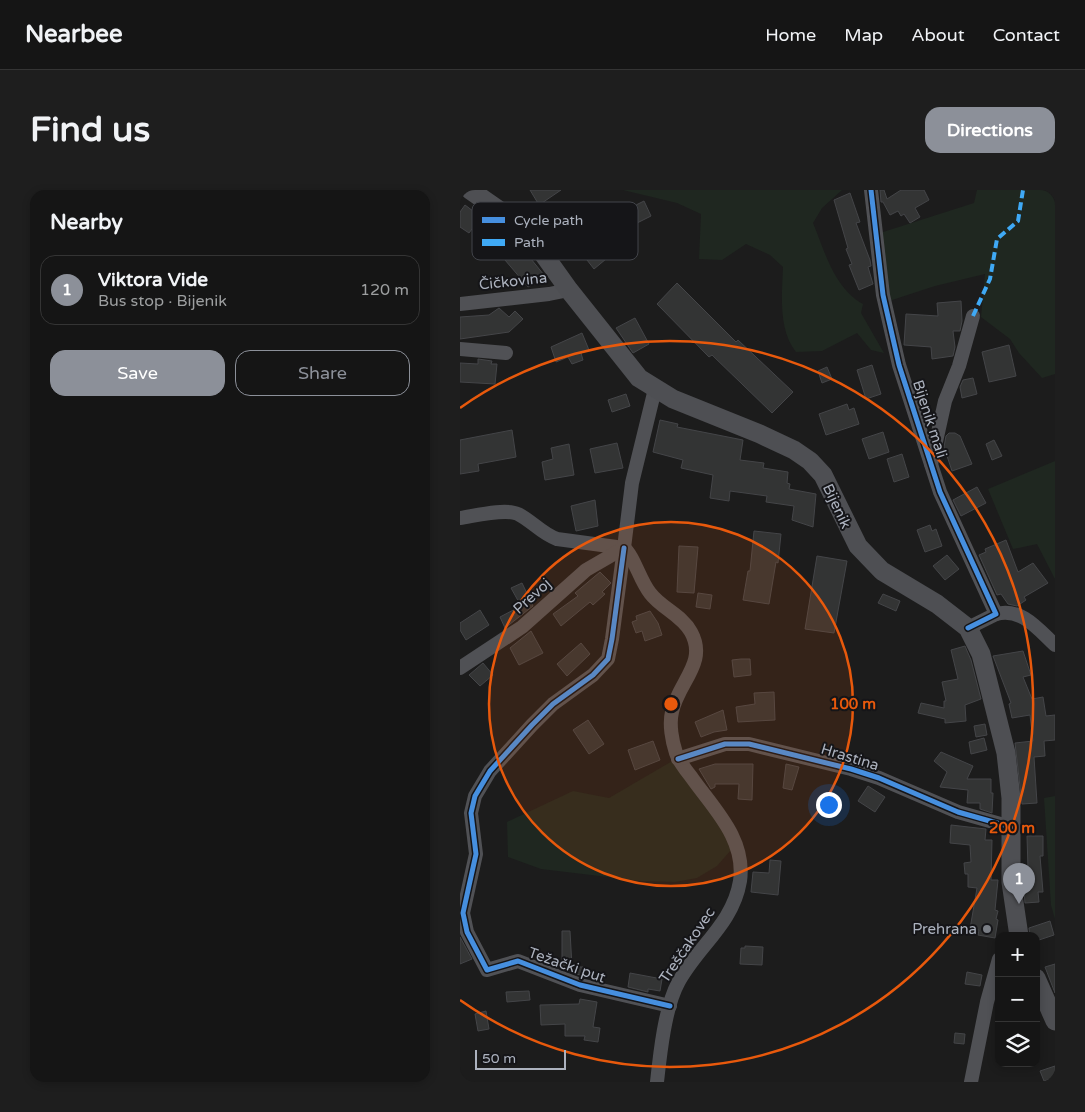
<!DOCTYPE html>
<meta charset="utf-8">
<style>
body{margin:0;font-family:"Varela Round",sans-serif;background:#1e1e1e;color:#f1f3f6}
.controls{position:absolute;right:15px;bottom:15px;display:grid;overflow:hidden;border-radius:10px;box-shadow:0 2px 8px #0003}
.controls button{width:45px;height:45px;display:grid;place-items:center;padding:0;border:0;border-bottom:1px solid #343434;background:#151515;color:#f1f3f6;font:25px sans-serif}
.scale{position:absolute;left:15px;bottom:12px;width:91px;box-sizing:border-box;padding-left:5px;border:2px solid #acb2be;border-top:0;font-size:14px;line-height:18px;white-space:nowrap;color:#acb2be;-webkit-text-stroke:4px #151518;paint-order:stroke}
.you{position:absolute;left:368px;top:614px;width:18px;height:18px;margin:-12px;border:4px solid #fff;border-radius:50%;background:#1a73e8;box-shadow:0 0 0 8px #1a73e833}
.badge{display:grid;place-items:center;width:32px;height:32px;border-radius:50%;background:#8c9099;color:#fff;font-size:16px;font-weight:700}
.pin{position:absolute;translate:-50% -41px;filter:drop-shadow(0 1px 2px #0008)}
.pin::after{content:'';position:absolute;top:26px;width:18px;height:15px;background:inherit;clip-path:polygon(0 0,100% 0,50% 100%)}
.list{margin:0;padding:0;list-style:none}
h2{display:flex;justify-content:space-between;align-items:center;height:65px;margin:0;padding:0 20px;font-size:21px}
h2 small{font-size:16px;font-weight:400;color:#9d9fa0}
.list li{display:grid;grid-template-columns:32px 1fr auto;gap:15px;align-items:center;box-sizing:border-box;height:70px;margin:0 10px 10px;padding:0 10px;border:1px solid #343434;border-radius:15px}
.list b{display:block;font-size:19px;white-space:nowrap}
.list p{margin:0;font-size:16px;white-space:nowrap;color:#9d9fa0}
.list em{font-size:16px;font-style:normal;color:#9d9fa0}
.actions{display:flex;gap:10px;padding:15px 20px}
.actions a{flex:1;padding:11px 0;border:1px solid #8c9099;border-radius:15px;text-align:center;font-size:18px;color:#8c9099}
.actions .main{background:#8c9099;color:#fff}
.icon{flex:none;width:28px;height:28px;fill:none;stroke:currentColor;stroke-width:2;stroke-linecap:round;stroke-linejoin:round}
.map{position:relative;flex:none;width:595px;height:892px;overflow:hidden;border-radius:15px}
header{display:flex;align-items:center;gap:30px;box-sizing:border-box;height:70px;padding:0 25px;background:#151515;border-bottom:1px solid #343434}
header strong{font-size:24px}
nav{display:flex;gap:28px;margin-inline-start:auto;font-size:18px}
.intro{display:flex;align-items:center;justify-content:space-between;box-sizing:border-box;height:120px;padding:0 30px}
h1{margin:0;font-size:35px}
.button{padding:12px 22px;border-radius:15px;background:#8c9099;color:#fff;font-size:18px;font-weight:700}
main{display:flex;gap:30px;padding:0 30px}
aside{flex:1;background:#151515;border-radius:15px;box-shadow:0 2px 8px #0003}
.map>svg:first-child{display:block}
.green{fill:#1f2720}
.building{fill:#333434;stroke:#444548}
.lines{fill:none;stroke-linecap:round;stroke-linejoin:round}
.street{stroke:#505155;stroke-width:14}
.secondary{stroke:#4e4f53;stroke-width:19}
.quiet{stroke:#3fa9f5;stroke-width:4;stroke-dasharray:8 4;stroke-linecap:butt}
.cycleway-casing{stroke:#151518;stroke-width:8}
.cycleway{stroke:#468fdf;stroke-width:5}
.ring{fill:none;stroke:#e8590c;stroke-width:2.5}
.poi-dot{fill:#7a7e85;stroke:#151518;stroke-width:2}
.labels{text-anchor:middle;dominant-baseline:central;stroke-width:4;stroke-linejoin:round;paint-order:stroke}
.street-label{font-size:15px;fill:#acb2be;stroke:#151518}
.poi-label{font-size:15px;fill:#acb2be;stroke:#151518;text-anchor:end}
.key{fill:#151518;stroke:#42444a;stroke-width:1}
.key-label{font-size:14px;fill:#acb2be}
.centre{fill:#e8590c;stroke:#151518;stroke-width:2.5}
.ring-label{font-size:15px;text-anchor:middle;font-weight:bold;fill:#e8590c;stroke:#151518;stroke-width:4;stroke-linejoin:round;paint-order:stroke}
</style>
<header>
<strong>Nearbee</strong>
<nav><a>Home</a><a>Map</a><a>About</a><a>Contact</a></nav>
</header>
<div class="intro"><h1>Find us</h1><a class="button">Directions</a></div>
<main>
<aside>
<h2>Nearby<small></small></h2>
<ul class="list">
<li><span class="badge">1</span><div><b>Viktora Vide</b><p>Bus stop · Bijenik</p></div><em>120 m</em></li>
</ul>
<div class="actions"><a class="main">Save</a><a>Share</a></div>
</aside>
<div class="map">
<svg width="595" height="892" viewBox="0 0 595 892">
<rect width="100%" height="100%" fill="#1c1c1c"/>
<!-- green -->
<g class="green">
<path d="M163,0H382L362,18L353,33C365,62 374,98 403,114L401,123L424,163L411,160L397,143L362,161L336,162C318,139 322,105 323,77L310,65L286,54L262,70L239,69L241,24L217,13Z"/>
<polygon points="517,0 595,0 595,184 582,188 559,163 550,149 521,127 525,84 475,96 426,112 420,43 514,13"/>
<polygon points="595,271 595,389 577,354 553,359 528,299"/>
<polygon points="214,570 257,625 271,660 257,676 237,688 215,692 181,691 81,679 48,667 47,632 113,601 149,608"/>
<polygon points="595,606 595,729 591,715 584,608"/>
</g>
<!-- building -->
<g class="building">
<polygon points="70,0 101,0 79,15"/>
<polygon points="420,0 424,0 427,9 441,0 464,0 469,10 455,18 460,27 450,33 444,24 441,26 438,21 430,25 423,12 421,12"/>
<polygon points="390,3 400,32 396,33 410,70 411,76 408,77 413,94 399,100 389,75 392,74 386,59 388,58 374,10"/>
<polygon points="184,11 191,26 157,43 154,38 130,49 146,69 134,79 120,61 111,40 140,26 142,32"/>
<polygon points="5,15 21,27 9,43 0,37 0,22"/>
<polygon points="54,48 84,85 68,97 39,63"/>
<polygon points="217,93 276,152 278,150 333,202 312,223 252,165 249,167 197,114"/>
<polygon points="501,111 502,131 500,141 493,141 495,157 493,166 472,169 471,157 444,155 446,124 478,126 477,113"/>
<polygon points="39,118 49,127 55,121 63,129 49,142 0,149 0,127 29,125"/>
<polygon points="175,128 189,154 173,163 156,138"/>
<polygon points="122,143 129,160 121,163 123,170 112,174 108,167 96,172 91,157"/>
<polygon points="549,155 556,186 529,192 522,162"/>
<polygon points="18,169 32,171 31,174 37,174 35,194 0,192 0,173 18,174"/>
<polygon points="412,175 421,204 406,209 397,180"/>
<polygon points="367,177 372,189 362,193 358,181"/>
<polygon points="513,188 517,204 502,208 500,197 503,190"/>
<polygon points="166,204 170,216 152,222 148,210"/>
<polygon points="387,214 389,220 394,218 399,234 366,245 359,224"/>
<polygon points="200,230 218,234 217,237 283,250 280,270 304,273 303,278 328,282 327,293 330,294 329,299 356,304 353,337 332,330 334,316 306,312 307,306 270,301 269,311 250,308 253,285 221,278 223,270 193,262"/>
<polygon points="52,240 56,267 18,274 19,281 0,284 0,250"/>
<polygon points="423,242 429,262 409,269 402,249"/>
<polygon points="489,243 495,243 500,246 512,274 492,281 484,257 486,246"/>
<polygon points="534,250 542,266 532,270 526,254"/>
<polygon points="157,253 163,278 135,283 130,259"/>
<polygon points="109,254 114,285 85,290 82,272 93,269 91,258"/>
<polygon points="442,264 449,287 434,292 427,269"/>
<polygon points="517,297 526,313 501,326 493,310"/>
<polygon points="135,310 138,336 116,341 111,316"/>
<polygon points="470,335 472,341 476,339 482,356 465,362 457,340"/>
<polygon points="294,341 321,344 318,373 316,372 309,414 283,410 288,381 290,381"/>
<polygon points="546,350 558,382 573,373 588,393 564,407 566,410 557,416 548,414 541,404 537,405 519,365 526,362 525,359"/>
<polygon points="219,356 238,357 234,403 217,402"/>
<polygon points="487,365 499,379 485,390 473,376"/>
<polygon points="357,366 387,371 374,443 345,439"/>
<polygon points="140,382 151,393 142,402 145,404 133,415 130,412 101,436 93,424 118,406 115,403"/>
<polygon points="62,393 73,416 45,438 40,427 61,416 51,398"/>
<polygon points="238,403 252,405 250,419 236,417"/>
<polygon points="423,404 440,411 436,421 418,413"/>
<polygon points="20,420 29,435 6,450 0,440 0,433"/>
<polygon points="190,421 198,433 202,445 185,451 182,441 176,443 172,432 177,430 176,426"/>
<polygon points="71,441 83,463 59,475 50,458"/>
<polygon points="121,453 130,464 107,486 97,474"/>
<polygon points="505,456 511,470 521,509 505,515 506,531 485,533 485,529 458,523 461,513 484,518 484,511 486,511 482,492 498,489 491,460"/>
<polygon points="563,461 571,485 563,487 572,509 583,507 586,526 595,525 595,550 584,551 585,566 574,567 577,613 562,614 555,553 573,551 570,525 552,528 549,514 551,513 533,466"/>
<polygon points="281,469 290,469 291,485 274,487 272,470"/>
<polygon points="23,473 33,485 20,496 9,485"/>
<polygon points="314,502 315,530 278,532 276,517 295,514 294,503"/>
<polygon points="263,520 267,540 254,542 241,547 235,532"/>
<polygon points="128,530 144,554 129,564 113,540"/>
<polygon points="525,534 527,545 516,547 514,536"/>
<polygon points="524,548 527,560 511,564 509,552"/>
<polygon points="193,551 200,570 175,580 168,560"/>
<polygon points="481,562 513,576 507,589 531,589 531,603 533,603 532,623 520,619 520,613 507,613 508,600 480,597 487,582 474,571"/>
<polygon points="255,574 293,574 292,610 278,609 279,594 255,594 255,597 251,599 239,579"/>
<polygon points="326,574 339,577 332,600 323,598"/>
<polygon points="408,596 425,607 415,622 398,611"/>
<polygon points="491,635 526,639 525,650 532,650 531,690 538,690 535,720 538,721 536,729 538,730 535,748 518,745 519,740 510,739 517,698 508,697 508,684 505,684 504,673 511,672 510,655 490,653"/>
<polygon points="567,646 583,646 583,666 580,666 583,702 578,702 579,712 565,713 562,680 568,679"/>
<polygon points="310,670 321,671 318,705 291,702 293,682 309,683"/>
<polygon points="590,731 594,745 576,751 576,746 570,746 569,738"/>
<polygon points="102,741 110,741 112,777 123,777 123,786 102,779"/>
<polygon points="0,747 12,769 0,774"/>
<polygon points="285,756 303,757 302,775 280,774 281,758 285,758"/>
<polygon points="595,774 595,803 585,777"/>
<polygon points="507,782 522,785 520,796 505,794"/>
<polygon points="170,783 202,789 200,801 188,799 188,802 168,797"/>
<polygon points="69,801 70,810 47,812 46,802"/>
<polygon points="120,809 137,812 133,837 140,838 138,852 124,850 125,846 105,846 105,834 81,835 80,815 119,814"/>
<polygon points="26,821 29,839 18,841 15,824"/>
<polygon points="495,843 505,844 504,854 494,853"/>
<polygon points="595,876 595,888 584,891 580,881"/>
</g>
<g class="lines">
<!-- street -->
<g class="street">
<polyline points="411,0 423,105 439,175 480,302 536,424 508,438"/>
<polyline points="0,114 89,104 109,100"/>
<polyline points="0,159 46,163"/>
<polyline points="471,274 485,211 499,176 513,126"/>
<path d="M0,328C14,326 45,318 58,324C72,331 82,344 97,349L164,358"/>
<polyline points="164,358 152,449 148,469 133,485 93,514 72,535 30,581 15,606 11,623 16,664 3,723 7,742 27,780 58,771 120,795 210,816"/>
<path d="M164,358C174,366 180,391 190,403C201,418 222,425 231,442C248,473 218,492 212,522C209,534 212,551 216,563C219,572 226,580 232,588C254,619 286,649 280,691C273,734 237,757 218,793C205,817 200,864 197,892"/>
<path d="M536,424C561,417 578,439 595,455"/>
<polyline points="0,478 62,437 126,380 164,358 172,293 195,199"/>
<polyline points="218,569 265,554 289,554 391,579 419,588 498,622 551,637"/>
<polyline points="511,892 527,812 539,769"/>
</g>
<!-- secondary -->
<g class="secondary">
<polyline points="10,0 46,25 74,51 109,100 179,188 213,209 300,244 334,260 350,271 363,285 398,356 422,381 477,414 508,438 521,464 546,563 551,608 551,692 559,746"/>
<polyline points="576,788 595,831"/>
</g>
<!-- quiet -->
<polyline class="quiet" points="513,126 530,89 537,49 558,31 563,0"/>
<!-- cycleway casing -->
<g class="cycleway-casing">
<g id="cycleway">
<polyline points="411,0 423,105 439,175 480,302 536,424 508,438"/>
<polyline points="164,358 152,449 148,469 133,485 93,514 72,535 30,581 15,606 11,623 16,664 3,723 7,742 27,780 58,771 120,795 210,816"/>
<polyline points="218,569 265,554 289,554 391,579 419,588 498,622 551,637"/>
</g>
</g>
<!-- cycleway -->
<use href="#cycleway" class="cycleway"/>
</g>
<!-- distance rings -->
<circle cx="211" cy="514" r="182" fill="#e8590c" fill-opacity=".12"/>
<g class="ring">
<circle cx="211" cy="514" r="182"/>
<path d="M0 218A363 363 0 1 1 0 810"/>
</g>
<!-- markers -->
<circle class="poi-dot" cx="527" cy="739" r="5"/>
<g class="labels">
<!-- street labels -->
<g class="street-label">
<text transform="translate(53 91) rotate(-6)">Čičkovina</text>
<text transform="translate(470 229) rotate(72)">Bijenik mali</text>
<text transform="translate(377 316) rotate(65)">Bijenik</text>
<text transform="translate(72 406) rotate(-42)">Prevoj</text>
<text transform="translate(390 567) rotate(17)">Hrastina</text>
<text transform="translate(227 755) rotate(-56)">Treščakovec</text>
<text transform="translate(107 775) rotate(19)">Težački put</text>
</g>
<!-- poi labels -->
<g class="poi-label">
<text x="517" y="739">Prehrana</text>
</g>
</g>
<!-- legend -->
<rect x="12" y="12" width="166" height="58" rx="8" class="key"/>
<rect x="22" y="27" width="23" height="6" fill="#468fdf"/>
<rect x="22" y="49" width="23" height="7" fill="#3fa9f5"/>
<g class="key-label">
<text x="54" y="35">Cycle path</text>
<text x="54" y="57">Path</text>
</g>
<circle cx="211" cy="514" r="8" class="centre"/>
<g class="ring-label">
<text x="393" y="519">100 m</text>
<text x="552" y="643">200 m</text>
</g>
</svg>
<div class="controls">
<button>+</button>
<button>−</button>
<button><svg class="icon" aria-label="layers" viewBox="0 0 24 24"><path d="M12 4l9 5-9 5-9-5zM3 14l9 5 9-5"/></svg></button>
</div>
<div class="scale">50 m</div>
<div class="you"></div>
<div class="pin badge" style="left:559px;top:714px">1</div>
</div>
</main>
